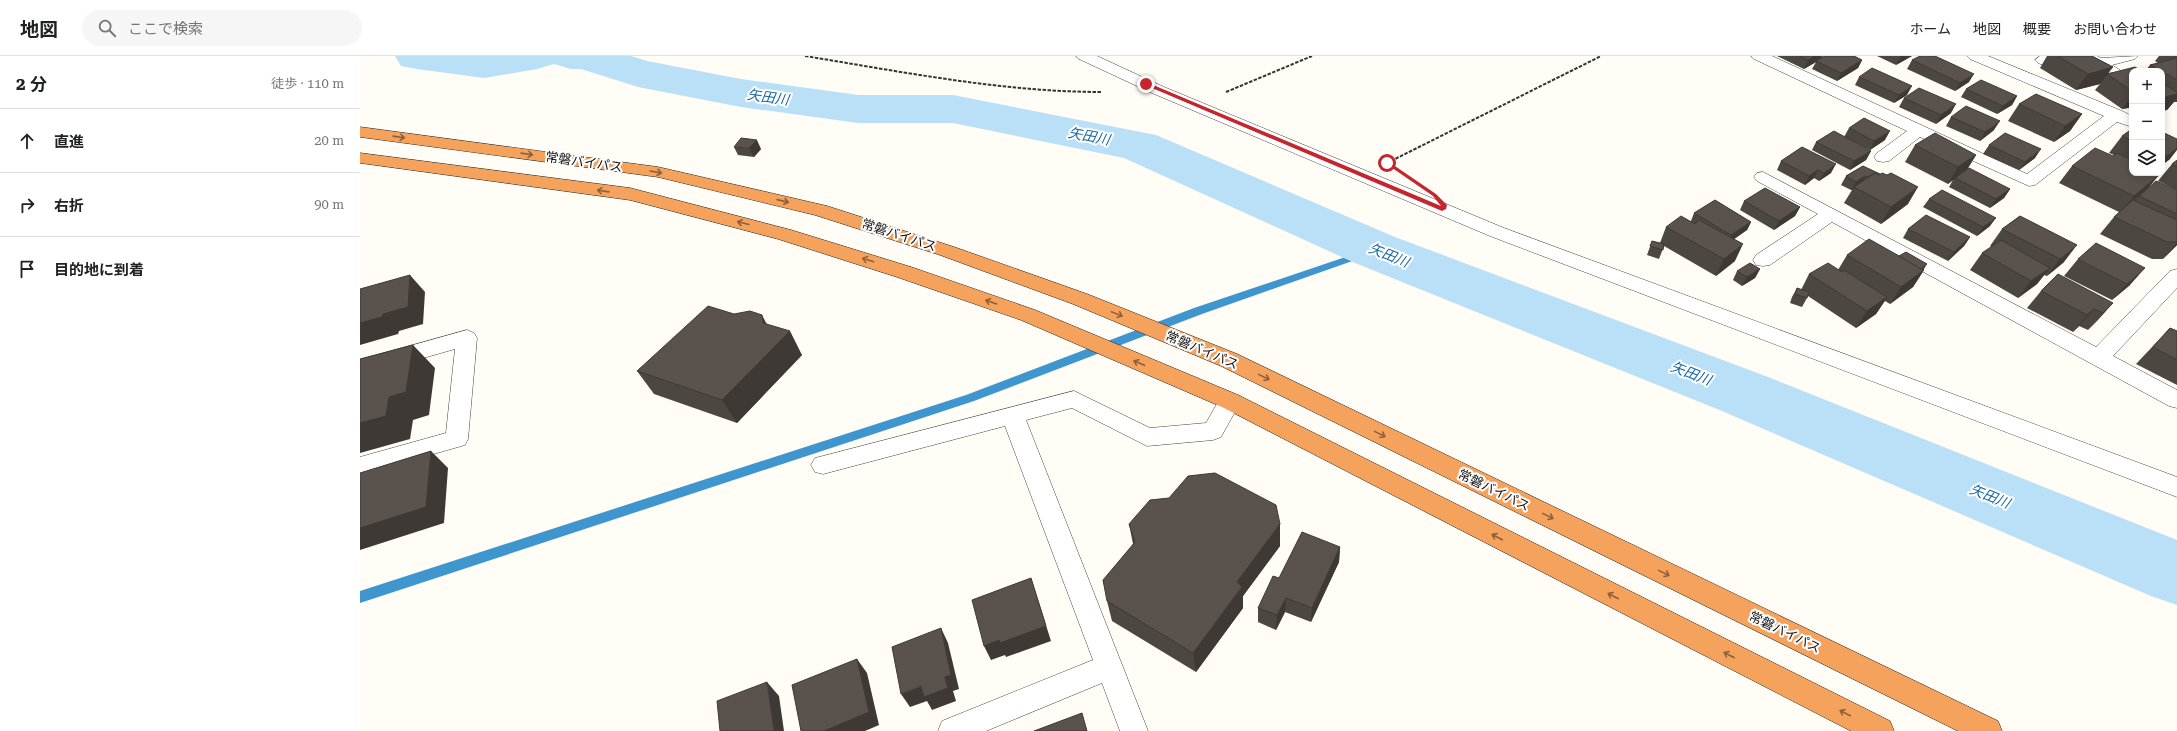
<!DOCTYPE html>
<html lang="ja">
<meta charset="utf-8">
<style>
body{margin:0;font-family:"Roboto Serif","Noto Sans JP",serif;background:#f6f6f6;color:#202124}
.controls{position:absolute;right:12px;top:12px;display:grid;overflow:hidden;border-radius:8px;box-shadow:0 2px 10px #0003}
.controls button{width:36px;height:36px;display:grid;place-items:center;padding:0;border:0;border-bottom:1px solid #e0e0e0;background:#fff;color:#202124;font:20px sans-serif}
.stop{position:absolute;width:12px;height:12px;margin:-9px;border:3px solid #c4262e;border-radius:50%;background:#fff}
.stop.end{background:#c4262e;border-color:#fff;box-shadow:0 1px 4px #0008}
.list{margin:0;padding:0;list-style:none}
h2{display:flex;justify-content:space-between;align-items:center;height:52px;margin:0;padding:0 16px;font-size:17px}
h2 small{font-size:13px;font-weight:400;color:#757577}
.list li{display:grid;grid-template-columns:26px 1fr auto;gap:12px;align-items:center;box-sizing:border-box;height:64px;padding:0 16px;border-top:1px solid #e0e0e0}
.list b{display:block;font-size:15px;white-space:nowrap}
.list em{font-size:13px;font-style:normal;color:#757577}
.icon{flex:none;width:22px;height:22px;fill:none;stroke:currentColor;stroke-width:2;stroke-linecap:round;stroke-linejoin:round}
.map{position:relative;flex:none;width:1817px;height:675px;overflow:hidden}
header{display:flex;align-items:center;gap:24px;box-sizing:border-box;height:56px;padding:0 20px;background:#fff;border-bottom:1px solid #e0e0e0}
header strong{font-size:19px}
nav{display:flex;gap:22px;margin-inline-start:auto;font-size:14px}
.search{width:280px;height:36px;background:#f6f6f6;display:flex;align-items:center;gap:10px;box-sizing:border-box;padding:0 14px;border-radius:22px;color:#757577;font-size:15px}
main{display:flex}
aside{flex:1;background:#fff}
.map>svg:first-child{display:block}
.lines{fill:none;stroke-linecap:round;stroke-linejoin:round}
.stream{fill:#3f96cf;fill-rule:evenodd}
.river{fill:#b9e0f7;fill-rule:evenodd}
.street-casing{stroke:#444;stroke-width:1}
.highway-casing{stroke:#222;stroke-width:1}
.path{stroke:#333;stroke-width:2;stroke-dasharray:3.5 1.5;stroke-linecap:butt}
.street{fill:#fff;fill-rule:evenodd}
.highway{fill:#f5a25d;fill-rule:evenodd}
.wall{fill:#4d4742}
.shaded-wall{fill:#3f3936}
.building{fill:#5a524d;stroke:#3f3936}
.oneway{stroke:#8e613b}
.route{fill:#c4262e}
.labels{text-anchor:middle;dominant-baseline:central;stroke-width:4;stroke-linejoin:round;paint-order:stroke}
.street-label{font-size:13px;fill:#111;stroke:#fff}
.water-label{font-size:14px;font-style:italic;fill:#1768a6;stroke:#fff}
</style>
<header>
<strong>地図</strong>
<div class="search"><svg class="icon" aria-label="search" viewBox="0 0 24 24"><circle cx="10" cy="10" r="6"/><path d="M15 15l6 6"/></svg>ここで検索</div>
<nav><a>ホーム</a><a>地図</a><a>概要</a><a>お問い合わせ</a></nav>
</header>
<main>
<aside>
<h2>2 分<small>徒歩 · 110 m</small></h2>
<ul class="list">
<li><svg class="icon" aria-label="ahead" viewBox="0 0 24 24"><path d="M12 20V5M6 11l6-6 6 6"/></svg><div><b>直進</b></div><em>20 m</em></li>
<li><svg class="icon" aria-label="right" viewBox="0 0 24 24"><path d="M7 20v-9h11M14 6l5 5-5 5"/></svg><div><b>右折</b></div><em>90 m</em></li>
<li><svg class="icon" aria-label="arrive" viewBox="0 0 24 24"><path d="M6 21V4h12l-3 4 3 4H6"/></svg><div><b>目的地に到着</b></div></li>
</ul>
</aside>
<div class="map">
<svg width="1817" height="675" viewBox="0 0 1817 675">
<rect width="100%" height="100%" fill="#fffdf5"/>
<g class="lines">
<!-- stream -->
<polygon class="stream" points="1015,191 1020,194 1018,196 842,258 614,345 0,547 0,535 606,339 834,252"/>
<!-- river -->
<polygon class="river" points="35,0 271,0 287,5 381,23 498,39 593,39 796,79 1035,181 1408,321 1817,484 1817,549 1791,540 1362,355 995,207 764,102 593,67 498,67 381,51 278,31 221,13 211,13 194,8 177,13 124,22 57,13 41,10"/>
<!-- street casing -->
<g class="street-casing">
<g id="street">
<polygon points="716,0 737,0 804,31 1144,172 1817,421 1817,441 1130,180 792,37 719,3"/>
<polygon points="1391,0 1412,0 1667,118 1744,60 1610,3 1607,0 1628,0 1762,55 1772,60 1772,71 1757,66 1675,129 1669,130 1560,81 1529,105 1523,106 1517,105 1514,101 1517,97 1547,75 1394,3"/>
<polygon points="1680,0 1706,0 1703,3 1683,9 1678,7 1675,4"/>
<polygon points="1718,0 1737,0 1741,2 1778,0 1775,3 1752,9 1769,20 1767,23 1761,25 1721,3"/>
<polygon points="1403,116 1736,291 1810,215 1817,213 1817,232 1753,300 1817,334 1817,352 1809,350 1472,166 1410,209 1403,210 1396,209 1393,204 1396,199 1458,158 1397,125 1394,121 1397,117"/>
<polygon points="107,274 114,277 117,282 108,383 105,389 0,419 0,401 86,377 95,293 0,320 0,304"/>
<polygon points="714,335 790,372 846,367 862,339 870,337 878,339 881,345 861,381 853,384 787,390 712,352 666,364 788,675 760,675 742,627 626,675 578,675 582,665 733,604 645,370 463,418 455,416 451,409 455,402 463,400"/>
</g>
</g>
<!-- highway casing -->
<g class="highway-casing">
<g id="highway">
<polygon points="0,71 298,111 467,150 594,191 727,238 877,298 1638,665 1642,675 1598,675 861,310 713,248 580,199 455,159 298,121 0,81"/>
<polygon points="0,97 270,132 431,174 551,211 675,254 878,339 1530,665 1534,675 1491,675 862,351 661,264 537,221 418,183 270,144 0,107"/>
</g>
</g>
<!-- path -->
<g class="path">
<path d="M445,0C543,16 643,36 742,36"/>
<polyline points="866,36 952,0"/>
<polyline points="1031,105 1241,0"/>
</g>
<!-- street -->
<use href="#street" class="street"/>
<!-- highway -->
<use href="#highway" class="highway"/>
</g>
<!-- wall -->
<g class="wall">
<polygon points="1417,0 1462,0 1462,1 1502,4 1498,12 1477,25 1452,13 1456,6 1444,13"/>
<polygon points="1517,0 1552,0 1536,9"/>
<polygon points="1687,0 1732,0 1753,11 1748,17 1772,15 1772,54 1768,52 1762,53 1735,34 1740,28 1716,34 1680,12"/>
<polygon points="1799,0 1817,0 1817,46 1814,46 1807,54 1802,55 1802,15 1785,15 1790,9 1798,7 1795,5"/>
<polygon points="1552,4 1609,26 1595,35 1547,13"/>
<polygon points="1499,21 1547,39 1534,47 1495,29"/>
<polygon points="1606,33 1657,40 1652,49 1637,58 1601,41"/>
<polygon points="1544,42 1591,57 1576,68 1539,51"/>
<polygon points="1659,48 1722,58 1710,75 1694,86 1648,65"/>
<polygon points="1591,61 1634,74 1620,85 1586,70"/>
<polygon points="1489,72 1525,84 1510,94 1484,81"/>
<polygon points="1772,73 1772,117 1798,120 1787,133 1817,134 1817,189 1803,203 1792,203 1740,178 1754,161 1759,156 1699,127 1712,110 1753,100 1754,99 1749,97 1762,80"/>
<polygon points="1802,76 1810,103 1802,109"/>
<polygon points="1456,86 1511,95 1506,104 1490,114 1452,94"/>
<polygon points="1555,89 1616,99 1607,114 1650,133 1644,142 1630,152 1589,131 1593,124 1588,128 1545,106"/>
<polygon points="1629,89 1675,102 1659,114 1623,98"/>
<polygon points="374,91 401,93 394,101 378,99"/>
<polygon points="1442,91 1471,117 1459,125 1454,122 1445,129 1417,114 1421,105"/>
<polygon points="1817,104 1817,134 1798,125 1812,108"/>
<polygon points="1503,110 1548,148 1521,168 1484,147 1492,134 1491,134 1481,129 1486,120"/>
<polygon points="1569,143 1630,170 1617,180 1563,151"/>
<polygon points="1384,145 1440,151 1435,160 1414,174 1380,154"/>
<polygon points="1334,157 1391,166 1387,174 1374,183 1375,205 1356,220 1304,190 1299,203 1287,199 1292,185 1300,187 1306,171 1331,165"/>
<polygon points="1660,160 1704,206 1687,220 1684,219 1677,228 1658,242 1610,214 1622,197 1632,191 1630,190 1642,173"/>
<polygon points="1548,173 1610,181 1604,190 1588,205 1543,182"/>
<polygon points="1487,199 1563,214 1564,214 1553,231 1530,248 1525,245 1516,258 1496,272 1448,240 1442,251 1430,247 1432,241 1437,232 1441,234 1449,218 1478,214"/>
<polygon points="1718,203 1770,229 1752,244 1704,220"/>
<polygon points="1400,213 1395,222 1382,230 1373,224 1377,215"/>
<polygon points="1681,235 1753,247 1728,274 1719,270 1713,276 1667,252"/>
<polygon points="407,268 442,299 377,367 294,338 277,315"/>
<polygon points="1810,272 1817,275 1817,329 1776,308"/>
<polygon points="769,468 920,468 920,490 883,540 883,552 836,616 752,565 747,545 773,488"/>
<polygon points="980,491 979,506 951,566 925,556 916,574 898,566 898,552 919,522"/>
</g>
<!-- shaded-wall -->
<g class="shaded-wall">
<polygon points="1455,0 1462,0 1461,2 1456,5 1456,6 1444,13 1448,4"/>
<polygon points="1541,0 1552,0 1536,9"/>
<polygon points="1502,4 1498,12 1477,25 1481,17"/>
<polygon points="1753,11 1740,28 1716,34 1728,18"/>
<polygon points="1614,18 1609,26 1595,35 1600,27"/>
<polygon points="1552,30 1547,39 1534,47 1539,39"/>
<polygon points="1817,38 1817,42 1807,54 1802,55 1802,42"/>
<polygon points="1657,40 1652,49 1637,58 1643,50"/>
<polygon points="1772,40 1772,46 1768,52 1762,53"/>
<polygon points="1596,48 1591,57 1576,68 1581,59"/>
<polygon points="1722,58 1710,75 1694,86 1705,70"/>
<polygon points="1640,65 1634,74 1620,85 1625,76"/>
<polygon points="1530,75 1525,84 1510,94 1514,85"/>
<polygon points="397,84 401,93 394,101 389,92"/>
<polygon points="1817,92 1817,94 1810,103 1802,109 1802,106 1807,100"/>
<polygon points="1681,93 1675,102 1659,114 1665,106"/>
<polygon points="1511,95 1506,104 1490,114 1494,105"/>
<polygon points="1616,99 1605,116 1595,122 1593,124 1588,128 1598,111"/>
<polygon points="1476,108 1471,117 1459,125 1464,117"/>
<polygon points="1458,114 1454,122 1445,129 1449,120"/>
<polygon points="1505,120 1501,129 1494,131 1491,134 1496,126"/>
<polygon points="1798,120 1784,137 1779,140 1760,157 1774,140"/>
<polygon points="1558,131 1548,148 1521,168 1531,151"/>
<polygon points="1650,133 1644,142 1630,152 1636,143"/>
<polygon points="1440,151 1435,160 1414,174 1419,165"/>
<polygon points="1636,162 1630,170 1617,180 1623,171"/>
<polygon points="1391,166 1387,174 1367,188 1371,179"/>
<polygon points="1610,181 1604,190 1588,205 1594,196"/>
<polygon points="1817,187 1817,189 1803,203"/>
<polygon points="1383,188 1375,205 1356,220 1364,203"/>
<polygon points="1717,189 1704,206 1687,220 1700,203"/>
<polygon points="1567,208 1562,216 1564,214 1553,231 1530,248 1541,231 1554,217"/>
<polygon points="1690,212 1677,228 1658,242 1671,225"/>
<polygon points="1785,212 1770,229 1752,244 1767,228"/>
<polygon points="1400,213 1395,222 1382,230 1387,221"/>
<polygon points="50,219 65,236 63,268 39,275 38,278 0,289 0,267 23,258"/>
<polygon points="1527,241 1516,258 1496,272 1507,255"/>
<polygon points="1753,247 1738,264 1728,274 1743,257"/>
<polygon points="1734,253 1719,270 1713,276 1727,259"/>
<polygon points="402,259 414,282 403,267"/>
<polygon points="430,275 442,299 377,367 362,344"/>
<polygon points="53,289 75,312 69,359 53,364 50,383 0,397 0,367"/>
<polygon points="71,395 88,412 84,467 0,494 0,472"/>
<polygon points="920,468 920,490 883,540 883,552 836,616 833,597 877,526"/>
<polygon points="980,491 979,506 951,566 952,552"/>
<polygon points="671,522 691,585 646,601 645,599 631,604 624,590"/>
<polygon points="926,542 925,556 916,574 917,559"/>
<polygon points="581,572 588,587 599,633 593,635 596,645 572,654 567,645 550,651 541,638 585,621"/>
<polygon points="497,603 507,617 519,669 505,675 464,675"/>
<polygon points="407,626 419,640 424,675 414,675"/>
</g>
<!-- building -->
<g class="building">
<polygon points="1439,0 1455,0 1448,4"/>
<polygon points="1464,0 1494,0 1502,4 1481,17 1456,5"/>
<polygon points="1560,0 1575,0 1614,18 1600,27 1552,4"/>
<polygon points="1698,0 1732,0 1753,11 1728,18"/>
<polygon points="1817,2 1817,24 1790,9"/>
<polygon points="1775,11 1781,15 1772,15 1772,35 1747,18"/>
<polygon points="1512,12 1552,30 1539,39 1499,21"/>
<polygon points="1621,24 1657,40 1643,50 1606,33"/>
<polygon points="1802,27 1817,36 1817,38 1802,42"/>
<polygon points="1559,32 1596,48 1581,59 1544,42"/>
<polygon points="1676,38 1722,58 1705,70 1659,48"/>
<polygon points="1606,50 1640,65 1625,76 1591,61"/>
<polygon points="1504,62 1530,75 1514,85 1489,72"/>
<polygon points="1772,73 1772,85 1762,80"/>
<polygon points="1474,75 1511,95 1494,105 1456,86"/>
<polygon points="1802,76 1817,83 1817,92 1807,100 1802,98"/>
<polygon points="1575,77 1616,99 1598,111 1555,89"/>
<polygon points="1645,77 1681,93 1665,106 1629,89"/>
<polygon points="381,82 397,84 389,92 374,91"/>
<polygon points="1442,91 1476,108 1464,117 1458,114 1449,120 1421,105"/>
<polygon points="1735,92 1753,100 1757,97 1772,104 1772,117 1792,117 1798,120 1774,140 1712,110"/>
<polygon points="1817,104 1817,111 1812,108"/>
<polygon points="1503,110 1520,118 1519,119 1515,117 1508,121 1505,120 1496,126 1486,120"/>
<polygon points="1609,112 1650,133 1636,143 1595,122"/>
<polygon points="1515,117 1519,119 1522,117 1527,119 1531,117 1558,131 1531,151 1494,131"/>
<polygon points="1796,125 1817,134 1817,158 1779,140"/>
<polygon points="1405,132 1440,151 1419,165 1384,145"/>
<polygon points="1582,134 1636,162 1623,171 1569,143"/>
<polygon points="1355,144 1391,166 1371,179 1334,157"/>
<polygon points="1773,144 1817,164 1817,186 1807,186 1754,161"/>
<polygon points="1566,159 1610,181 1594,196 1548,173"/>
<polygon points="1321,160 1335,168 1339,164 1383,188 1364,203 1306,171"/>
<polygon points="1660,160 1717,189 1700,203 1642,173"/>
<polygon points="1509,183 1564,214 1541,231 1487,199"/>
<polygon points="1641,184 1690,212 1671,225 1622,197"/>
<polygon points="1292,185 1304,188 1303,194 1290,190"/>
<polygon points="1736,187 1785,212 1767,228 1718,203"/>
<polygon points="1546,196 1567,208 1561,213 1539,200"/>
<polygon points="1390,207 1400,213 1387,221 1377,215"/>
<polygon points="1468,207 1482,216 1484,214 1527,241 1507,255 1449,218"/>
<polygon points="1698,218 1753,247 1743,257 1734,253 1727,259 1681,235"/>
<polygon points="50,219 48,251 23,258 22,261 0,267 0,233"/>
<polygon points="1437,232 1449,236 1447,242 1435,238"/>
<polygon points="348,250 374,258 390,255 402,259 403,267 430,275 362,344 277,315"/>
<polygon points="1810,272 1817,275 1817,304 1793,291"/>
<polygon points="53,289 46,336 29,341 26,360 0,367 0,303"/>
<polygon points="71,395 66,451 0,472 0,417"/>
<polygon points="855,417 916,449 920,468 877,526 882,531 833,597 747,545 743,524 775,486 769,468 790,444 809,442 828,420"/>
<polygon points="942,476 980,491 952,552 926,542 917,559 898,552 913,520 919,522"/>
<polygon points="671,522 686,570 640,587 639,584 624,590 612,544"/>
<polygon points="581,572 591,619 585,621 588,632 564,641 561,630 541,638 532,591"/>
<polygon points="497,603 509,656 464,675 441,675 432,629"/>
<polygon points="407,626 414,675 360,675 357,645"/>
<polygon points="722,657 727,675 674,675"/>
</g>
<!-- one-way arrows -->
<defs><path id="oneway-shaft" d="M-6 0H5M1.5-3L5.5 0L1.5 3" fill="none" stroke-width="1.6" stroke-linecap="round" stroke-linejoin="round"/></defs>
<g class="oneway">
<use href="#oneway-shaft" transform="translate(39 81) rotate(8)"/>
<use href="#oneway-shaft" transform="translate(167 98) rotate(8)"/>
<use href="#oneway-shaft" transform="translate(296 116) rotate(10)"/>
<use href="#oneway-shaft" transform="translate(243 135) rotate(-172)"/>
<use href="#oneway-shaft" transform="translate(423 145) rotate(13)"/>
<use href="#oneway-shaft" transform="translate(383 167) rotate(-166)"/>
<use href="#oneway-shaft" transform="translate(508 204) rotate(-162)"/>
<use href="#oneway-shaft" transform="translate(631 246) rotate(-161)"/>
<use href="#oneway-shaft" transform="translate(757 258) rotate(22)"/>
<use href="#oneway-shaft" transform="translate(779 307) rotate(-157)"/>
<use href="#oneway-shaft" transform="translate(904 321) rotate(26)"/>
<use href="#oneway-shaft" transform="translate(1020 378) rotate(26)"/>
<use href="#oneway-shaft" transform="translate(1188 460) rotate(26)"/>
<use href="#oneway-shaft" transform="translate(1137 481) rotate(-153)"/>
<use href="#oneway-shaft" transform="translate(1304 517) rotate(26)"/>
<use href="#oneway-shaft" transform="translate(1253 540) rotate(-153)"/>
<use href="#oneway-shaft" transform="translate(1369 599) rotate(-153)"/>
<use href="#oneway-shaft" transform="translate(1485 657) rotate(-153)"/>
</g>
<!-- route -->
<polygon class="route" points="786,26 1081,150 1073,140 1025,107 1029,106 1076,138 1087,149 1086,153 1082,155 785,29"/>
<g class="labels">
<!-- street labels -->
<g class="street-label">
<text transform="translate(224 106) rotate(8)">常磐バイパス</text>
<text transform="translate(539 179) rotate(18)">常磐バイパス</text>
<text transform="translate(842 294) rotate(23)">常磐バイパス</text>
<text transform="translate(1134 434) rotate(26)">常磐バイパス</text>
<text transform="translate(1425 576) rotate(26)">常磐バイパス</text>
</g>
<!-- water labels -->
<g class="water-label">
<text transform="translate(408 41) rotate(8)">矢田川</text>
<text transform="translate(729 80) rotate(11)">矢田川</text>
<text transform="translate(1029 199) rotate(22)">矢田川</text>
<text transform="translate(1331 317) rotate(21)">矢田川</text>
<text transform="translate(1630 440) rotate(22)">矢田川</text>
</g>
</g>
</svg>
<div class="controls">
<button>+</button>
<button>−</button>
<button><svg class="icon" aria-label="layers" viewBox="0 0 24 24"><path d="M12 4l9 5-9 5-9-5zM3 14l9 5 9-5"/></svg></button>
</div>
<div class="stop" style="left:1027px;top:107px"></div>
<div class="stop end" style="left:786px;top:28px"></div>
</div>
</main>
